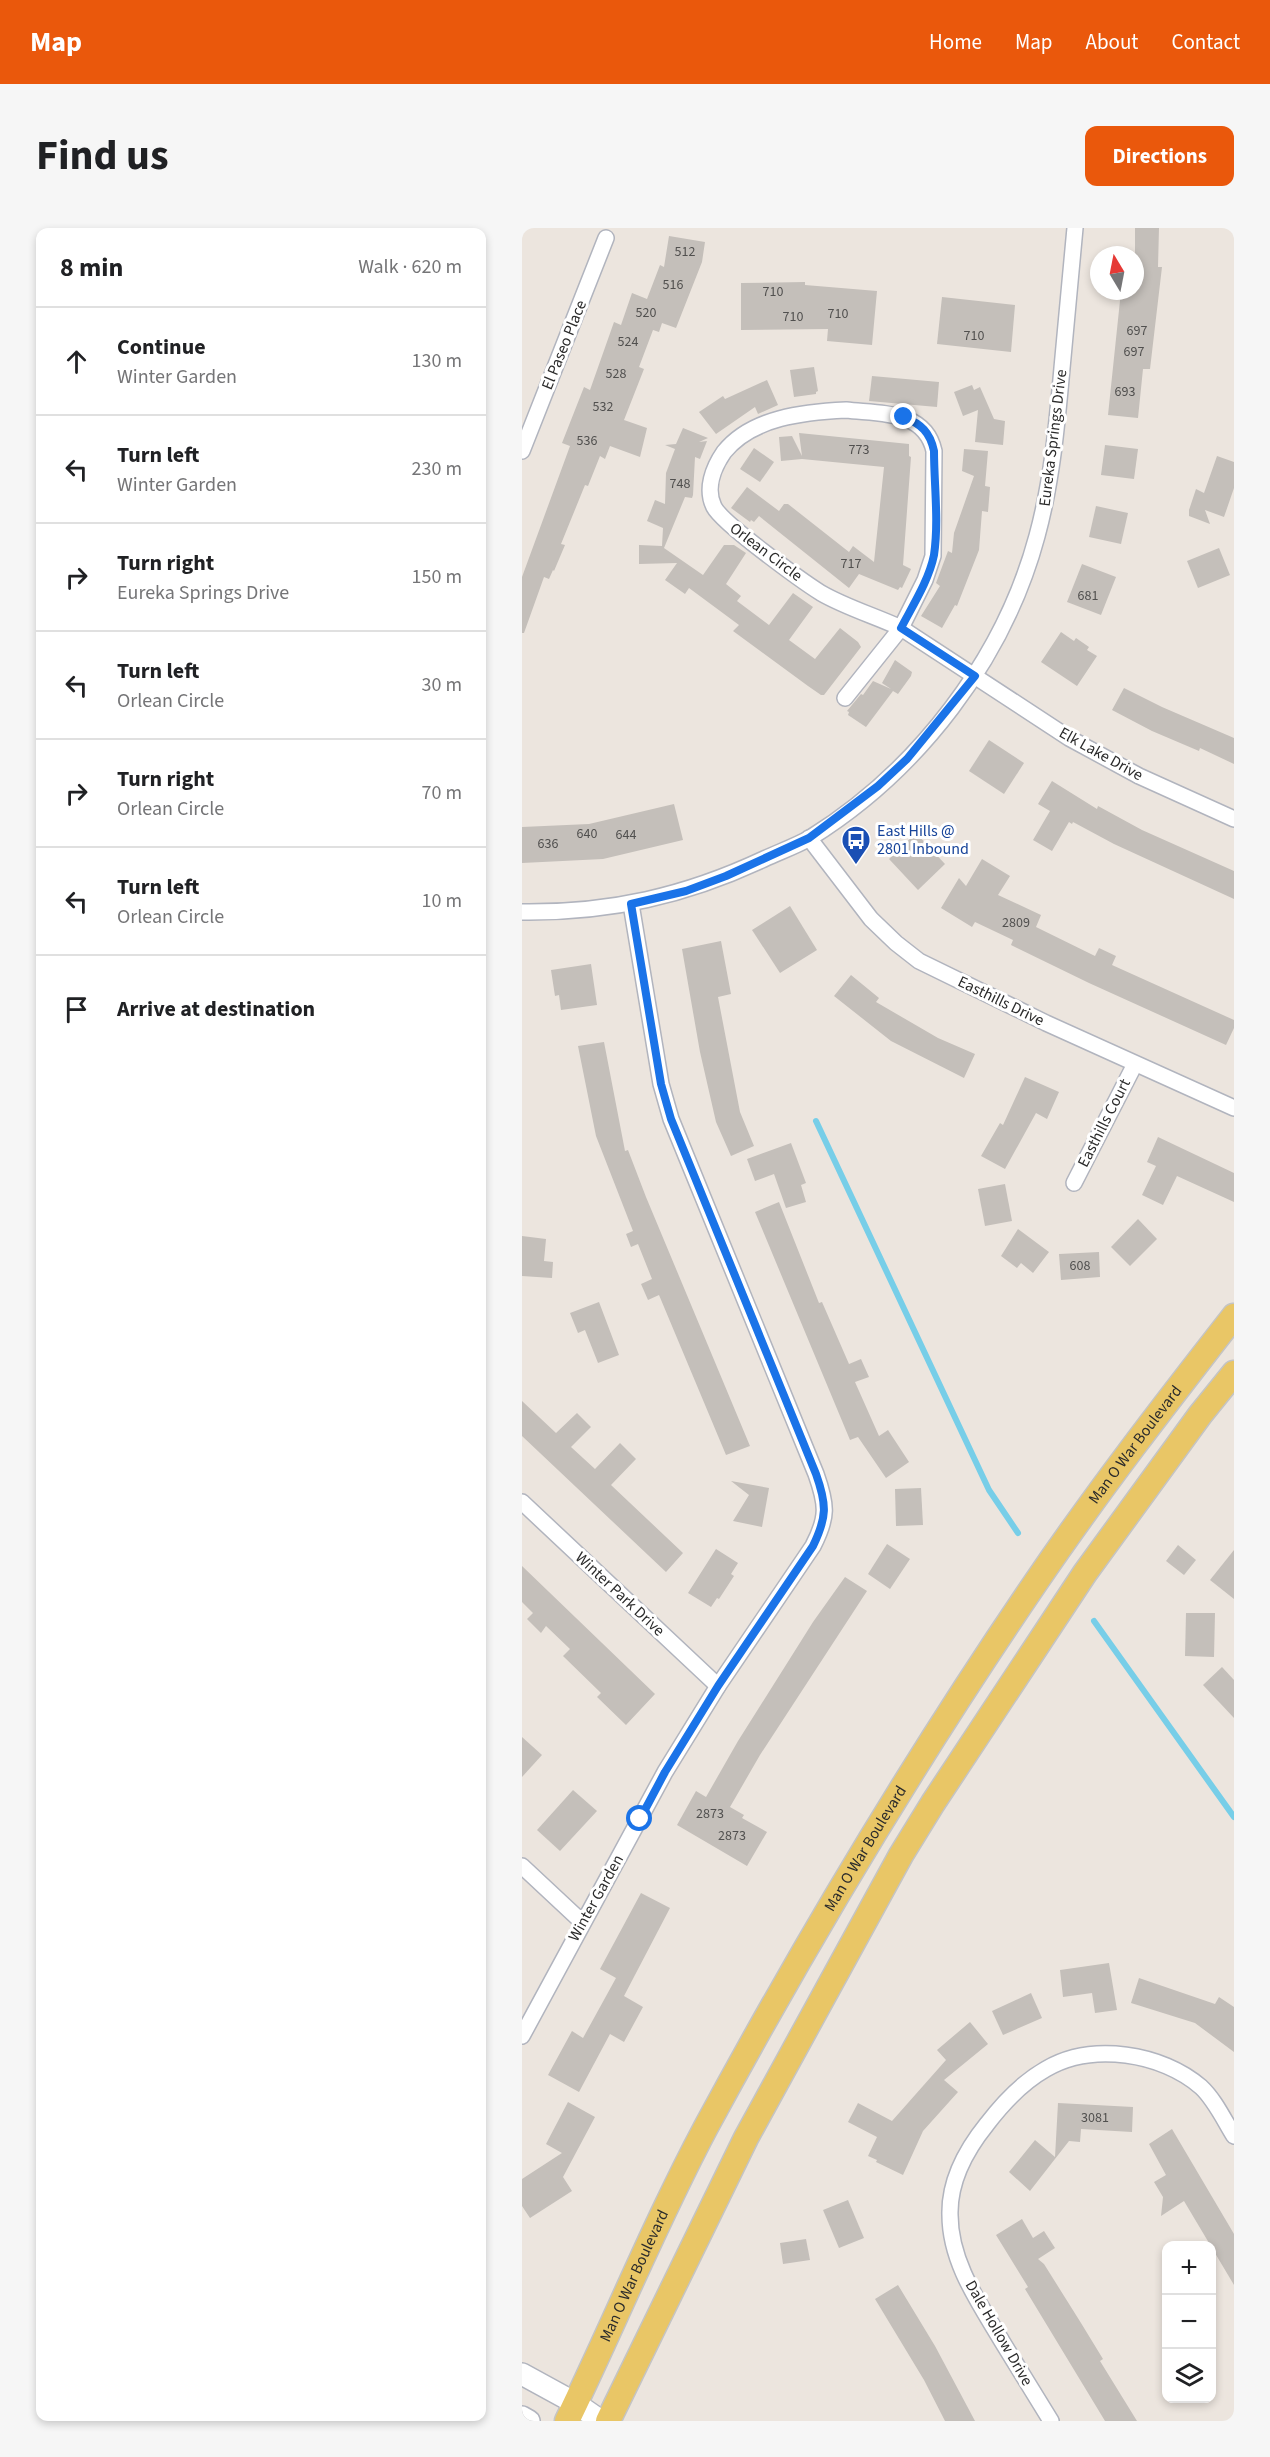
<!DOCTYPE html>
<meta charset="utf-8">
<style>
body{margin:0;font-family:"Source Sans 3",sans-serif;background:#f6f6f6;color:#202124}
.controls{position:absolute;right:18px;bottom:18px;display:grid;overflow:hidden;border-radius:12px;box-shadow:0 3px 9px #0003}
.controls button{width:54px;height:54px;display:grid;place-items:center;padding:0;border:0;border-bottom:2px solid #e0e0e0;background:#fff;color:#202124;font:30px sans-serif}
.compass{position:absolute;left:568px;top:18px;width:54px;height:54px;border-radius:50%;background:#fff;box-shadow:0 3px 9px #0003;rotate:350deg}
.stop{position:absolute;width:18px;height:18px;margin:-14px;border:4px solid #1a73e8;border-radius:50%;background:#fff}
.stop.end{background:#1a73e8;border-color:#fff;box-shadow:0 2px 6px #0008}
.list{margin:0;padding:0;list-style:none}
h2{display:flex;justify-content:space-between;align-items:center;height:78px;margin:0;padding:0 24px;font-size:26px}
h2 small{font-size:20px;font-weight:400;color:#757577}
.list li{display:grid;grid-template-columns:39px 1fr auto;gap:18px;align-items:center;box-sizing:border-box;height:108px;padding:0 24px;border-top:2px solid #e0e0e0}
.list b{display:block;font-size:22px;white-space:nowrap}
.list p{margin:0;font-size:20px;white-space:nowrap;color:#757577}
.list em{font-size:20px;font-style:normal;color:#757577}
.icon{flex:none;width:33px;height:33px;fill:none;stroke:currentColor;stroke-width:2;stroke-linecap:round;stroke-linejoin:round}
.map{position:relative;flex:none;width:712px;height:2193px;overflow:hidden;border-radius:12px}
header{display:flex;align-items:center;gap:36px;box-sizing:border-box;height:84px;padding:0 30px;background:#ea580c;color:#fff}
header strong{font-size:28px}
nav{display:flex;gap:33px;margin-inline-start:auto;font-size:21px}
.intro{display:flex;align-items:center;justify-content:space-between;box-sizing:border-box;height:144px;padding:0 36px}
h1{margin:0;font-size:42px}
.button{padding:15px 27px;border-radius:12px;background:#ea580c;color:#fff;font-size:21px;font-weight:700}
main{display:flex;gap:36px;padding:0 36px}
aside{flex:1;background:#fff;border-radius:12px;box-shadow:0 3px 9px #0003}
.map>svg:first-child{display:block}
.lines{fill:none;stroke-linecap:round;stroke-linejoin:round}
.stream{stroke:#77cee8;stroke-width:6}
.building{fill:#c4bfba}
.minor-casing{stroke:#b1b4be;stroke-width:18}
.secondary-casing{stroke:#b1b4be;stroke-width:24}
.primary-casing{stroke:#c4c4c4;stroke-width:27}
.minor{stroke:#fff;stroke-width:15}
.secondary{stroke:#fff;stroke-width:21}
.primary{stroke:#e9c666;stroke-width:24}
.route{stroke:#1a73e8;stroke-width:8}
.labels{text-anchor:middle;dominant-baseline:central;stroke-width:6;stroke-linejoin:round;paint-order:stroke}
.number-label{font-size:14px;fill:#51504f}
.street-label{font-size:16px;fill:#2b2b2b;stroke:#fff}
.transit-label{font-size:16px;fill:#164399;stroke:#fff;text-anchor:start}
</style>
<header>
<strong>Map</strong>
<nav><a>Home</a><a>Map</a><a>About</a><a>Contact</a></nav>
</header>
<div class="intro"><h1>Find us</h1><a class="button">Directions</a></div>
<main>
<aside>
<h2>8 min<small>Walk · 620 m</small></h2>
<ul class="list">
<li><svg class="icon" aria-label="ahead" viewBox="0 0 24 24"><path d="M12 20V5M6 11l6-6 6 6"/></svg><div><b>Continue</b><p>Winter Garden</p></div><em>130 m</em></li>
<li><svg class="icon" aria-label="left" viewBox="0 0 24 24"><path d="M17 20v-9H6M10 6l-5 5 5 5"/></svg><div><b>Turn left</b><p>Winter Garden</p></div><em>230 m</em></li>
<li><svg class="icon" aria-label="right" viewBox="0 0 24 24"><path d="M7 20v-9h11M14 6l5 5-5 5"/></svg><div><b>Turn right</b><p>Eureka Springs Drive</p></div><em>150 m</em></li>
<li><svg class="icon" aria-label="left" viewBox="0 0 24 24"><path d="M17 20v-9H6M10 6l-5 5 5 5"/></svg><div><b>Turn left</b><p>Orlean Circle</p></div><em>30 m</em></li>
<li><svg class="icon" aria-label="right" viewBox="0 0 24 24"><path d="M7 20v-9h11M14 6l5 5-5 5"/></svg><div><b>Turn right</b><p>Orlean Circle</p></div><em>70 m</em></li>
<li><svg class="icon" aria-label="left" viewBox="0 0 24 24"><path d="M17 20v-9H6M10 6l-5 5 5 5"/></svg><div><b>Turn left</b><p>Orlean Circle</p></div><em>10 m</em></li>
<li><svg class="icon" aria-label="arrive" viewBox="0 0 24 24"><path d="M6 21V4h12l-3 4 3 4H6"/></svg><div><b>Arrive at destination</b></div></li>
</ul>
</aside>
<div class="map">
<svg width="712" height="2193" viewBox="0 0 712 2193">
<rect width="100%" height="100%" fill="#ece5de"/>
<g class="lines">
<!-- stream -->
<g class="stream">
<polyline points="294,893 467,1262 496,1305"/>
<polyline points="572,1393 712,1589"/>
</g>
</g>
<!-- building -->
<g class="building">
<polygon points="613,0 637,0 636,39 640,39 628,141 621,141 616,190 586,187 599,63 613,63"/>
<polygon points="147,8 183,14 180,34 154,100 140,95 137,104 131,102 117,139 122,141 102,192 125,200 118,229 88,218 83,231 78,228 66,258 63,257 39,316 43,317 32,343 31,342 27,351 22,349 2,405 0,405 0,349 48,218 40,215 62,159 68,162 92,94 99,97 110,65 125,71 138,37 142,39"/>
<polygon points="283,54 283,57 355,63 350,117 305,113 306,101 219,102 219,55"/>
<polygon points="420,69 493,77 489,124 415,116"/>
<polygon points="292,139 296,163 294,164 294,166 272,169 268,142"/>
<polygon points="350,148 417,154 415,179 347,173"/>
<polygon points="245,152 256,177 236,186 233,179 194,206 177,184 201,168 203,171"/>
<polygon points="450,157 452,162 458,159 472,191 483,193 481,217 453,214 456,182 441,188 432,164"/>
<polygon points="161,200 186,210 177,214 185,213 178,231 173,229 171,267 170,270 163,269 142,320 181,347 202,317 212,317 224,325 204,356 219,368 215,373 247,397 271,365 291,379 267,412 293,431 318,400 336,414 339,419 302,467 299,467 286,458 211,403 217,397 167,360 163,366 143,352 155,335 117,336 117,317 140,318 141,300 125,293 133,272 143,276 144,245 153,221 143,217 154,216"/>
<polygon points="277,205 387,216 387,228 389,229 381,337 389,341 380,360 378,359 376,362 337,346 327,360 237,288 232,294 229,292 228,294 209,280 225,259 257,283 262,276 266,276 327,324 331,318 352,334 362,239 280,231 259,233 257,209 270,208 280,228"/>
<polygon points="583,217 616,221 612,251 579,247"/>
<polygon points="232,220 252,234 238,254 218,241"/>
<polygon points="442,221 466,223 463,258 468,259 466,284 460,283 457,322 435,378 433,377 420,400 399,388 418,358 414,355 426,323 430,325 432,305 452,248 440,243"/>
<polygon points="695,228 712,234 712,260 702,289 683,282 688,296 667,288 667,282 674,261 682,265"/>
<polygon points="574,278 606,285 599,316 567,309"/>
<polygon points="697,320 708,347 676,360 665,333"/>
<polygon points="560,336 594,349 579,387 545,374"/>
<polygon points="539,404 552,413 554,410 567,419 565,422 575,428 555,458 519,434"/>
<polygon points="373,432 390,444 389,448 376,466 371,463 344,499 326,487 327,484 325,483 339,466 341,467 351,453 369,461 360,455"/>
<polygon points="602,460 640,479 712,510 712,536 678,520 677,523 630,503 590,482"/>
<polygon points="467,512 502,535 482,566 447,543"/>
<polygon points="530,553 575,581 576,578 620,602 712,643 712,671 592,616 551,594 550,596 547,594 530,623 511,612 528,583 516,576"/>
<polygon points="152,576 161,612 81,631 0,635 0,599 67,596"/>
<polygon points="394,605 423,636 396,662 367,631"/>
<polygon points="460,631 488,648 476,667 519,687 514,699 573,728 577,720 594,728 590,737 712,792 712,800 704,817 567,755 489,717 491,712 453,694 450,699 419,680 437,650 444,658"/>
<polygon points="268,678 295,722 258,745 230,702"/>
<polygon points="199,713 209,766 196,769 218,884 232,918 209,928 194,894 178,824 160,721"/>
<polygon points="69,736 75,777 39,782 37,767 33,768 29,742"/>
<polygon points="329,747 357,770 354,774 416,810 453,826 442,850 369,813 312,768"/>
<polygon points="82,814 103,923 106,922 124,969 228,1218 204,1227 137,1067 126,1072 119,1056 130,1051 116,1016 109,1019 104,1006 111,1003 74,908 56,818"/>
<polygon points="503,849 537,864 525,891 514,885 483,941 459,928 478,895 481,897"/>
<polygon points="636,909 712,945 712,974 655,948 641,977 620,967 634,938 625,934"/>
<polygon points="269,915 284,955 279,957 284,974 264,980 252,946 233,953 225,931"/>
<polygon points="483,956 490,993 463,998 456,961"/>
<polygon points="257,974 297,1075 300,1074 327,1136 339,1131 347,1149 333,1154 357,1208 366,1202 387,1234 364,1250 336,1209 328,1212 233,984"/>
<polygon points="616,991 635,1011 608,1038 589,1019"/>
<polygon points="496,1001 527,1024 511,1045 499,1035 495,1040 479,1028"/>
<polygon points="0,1008 24,1011 22,1033 31,1034 30,1050 0,1048"/>
<polygon points="577,1024 578,1049 539,1052 537,1026"/>
<polygon points="77,1074 97,1127 76,1135 63,1102 56,1105 48,1085"/>
<polygon points="0,1173 34,1205 55,1185 69,1199 49,1219 73,1241 98,1215 114,1231 89,1257 161,1325 144,1344 0,1208"/>
<polygon points="209,1253 247,1260 240,1299 211,1293 227,1267"/>
<polygon points="399,1260 401,1297 374,1298 373,1261"/>
<polygon points="365,1316 388,1331 368,1361 346,1346"/>
<polygon points="656,1317 674,1332 662,1347 644,1333"/>
<polygon points="194,1321 216,1335 209,1346 212,1348 197,1371 195,1370 189,1379 166,1365"/>
<polygon points="712,1322 712,1371 688,1352"/>
<polygon points="0,1338 133,1466 104,1497 75,1469 79,1465 41,1428 48,1421 24,1398 19,1405 5,1391 11,1385 0,1374"/>
<polygon points="323,1349 345,1363 238,1527 208,1579 222,1587 220,1590 245,1604 225,1638 155,1597 174,1563 184,1569 216,1513 291,1394"/>
<polygon points="664,1385 693,1385 692,1429 663,1428"/>
<polygon points="700,1439 712,1452 712,1490 681,1457"/>
<polygon points="0,1509 20,1527 0,1549"/>
<polygon points="51,1562 75,1583 38,1623 15,1602"/>
<polygon points="119,1665 148,1680 102,1768 121,1779 102,1814 88,1806 57,1864 26,1847 50,1803 61,1810 94,1750 78,1741"/>
<polygon points="587,1735 595,1782 573,1785 570,1765 541,1769 538,1742"/>
<polygon points="617,1750 693,1776 697,1769 712,1779 712,1824 673,1795 609,1775"/>
<polygon points="509,1765 520,1790 481,1807 470,1783"/>
<polygon points="448,1794 466,1816 422,1852 436,1864 401,1903 381,1947 354,1934 355,1932 346,1928 355,1909 326,1894 336,1875 370,1893 424,1832 415,1822"/>
<polygon points="46,1874 73,1889 41,1949 50,1963 8,1990 0,1978 0,1951 40,1925 24,1916"/>
<polygon points="536,1875 611,1879 610,1904 559,1901 558,1914 547,1913 508,1963 487,1944 513,1912 533,1929"/>
<polygon points="650,1901 712,2006 712,2057 662,1973 639,1988 641,1969 632,1954 644,1947 627,1916"/>
<polygon points="326,1972 342,2010 317,2020 301,1982"/>
<polygon points="500,1991 511,2010 522,2003 533,2020 516,2031 522,2036 559,2095 581,2131 578,2133 615,2193 583,2193 503,2061 506,2059 474,2007"/>
<polygon points="284,2011 288,2032 261,2036 258,2015"/>
<polygon points="376,2057 413,2118 453,2193 423,2193 402,2152 353,2071"/>
</g>
<g class="lines">
<!-- minor casing -->
<g class="minor-casing">
<g id="minor">
<path d="M324,182C358,186 403,182 412,223L411,328L403,352L379,400C353,388 323,379 299,365C280,353 201,296 192,279C183,261 191,240 202,224C230,189 283,184 324,182Z"/>
<polyline points="0,223 84,10"/>
<polyline points="323,470 379,400 547,510 617,548 712,591"/>
<polyline points="287,610 349,691 374,715 397,733 524,795 712,880"/>
<path d="M0,684C88,685 163,668 242,631C257,624 274,618 288,610C396,543 482,431 515,308C530,253 535,196 540,140C544,93 549,47 553,0"/>
<polyline points="552,955 613,836"/>
<polyline points="0,1274 196,1458"/>
<polyline points="0,1638 60,1694"/>
<path d="M0,1808L143,1544L196,1458L291,1318C306,1289 305,1277 294,1246L149,891L139,856L109,676"/>
<path d="M529,2193C513,2167 497,2141 481,2115C458,2076 428,2035 428,1987C427,1953 444,1922 465,1896C481,1875 501,1854 524,1841C570,1814 640,1825 679,1859C693,1872 702,1892 712,1908"/>
</g>
</g>
<!-- secondary casing -->
<g class="secondary-casing">
<g id="secondary">
<polyline points="0,2146 53,2175 79,2193"/>
<polyline points="0,2189 7,2193"/>
</g>
</g>
<!-- primary casing -->
<g class="primary-casing">
<g id="primary">
<path id="s1" d="M45,2193C92,2096 133,1995 184,1899C285,1712 394,1530 514,1354C576,1263 644,1175 712,1088"/>
<polyline points="86,2193 224,1910 379,1627 411,1575 563,1345 678,1187 712,1145"/>
</g>
</g>
<!-- minor -->
<use href="#minor" class="minor"/>
<!-- secondary -->
<use href="#secondary" class="secondary"/>
<!-- primary -->
<use href="#primary" class="primary"/>
</g>
<g class="lines">
<!-- route -->
<path class="route" d="M118,1591L143,1544L196,1458L291,1318C305,1289 305,1277 294,1246L149,891L139,856L109,676L164,663L204,648L287,610L356,558L385,531L453,448L379,400C391,377 407,352 412,327C417,293 412,256 412,223C408,204 399,196 382,189"/>
</g>
<!-- icons -->
<defs>
<g id="bus-pin" transform="scale(1.5)"><path d="M0 17L-7.5 6A9.5 9.5 0 1 1 7.5 6Z" fill="#1a4fb4" stroke="#fff"/><path d="M-5-6H5V4H4V6H2V4H-2V6H-4V4H-5ZM-3.5-4V0h7V-4ZM-3.5 1.2v1.5H-2V1.2ZM2 1.2v1.5H3.5V1.2Z" fill="#fff"/></g>
</defs>
<g fill-rule="evenodd">
<use href="#bus-pin" x="334" y="612"/>
</g>
<g class="labels">
<!-- number labels -->
<g class="number-label">
<text x="163" y="24">512</text>
<text x="151" y="57">516</text>
<text x="251" y="64">710</text>
<text x="124" y="85">520</text>
<text x="316" y="86">710</text>
<text x="271" y="89">710</text>
<text x="615" y="103">697</text>
<text x="452" y="108">710</text>
<text x="106" y="114">524</text>
<text x="612" y="124">697</text>
<text x="94" y="146">528</text>
<text x="603" y="164">693</text>
<text x="81" y="179">532</text>
<text x="65" y="213">536</text>
<text x="337" y="222">773</text>
<text x="158" y="256">748</text>
<text x="329" y="336">717</text>
<text x="566" y="368">681</text>
<text x="65" y="606">640</text>
<text x="104" y="607">644</text>
<text x="26" y="616">636</text>
<text x="494" y="695">2809</text>
<text x="558" y="1038">608</text>
<text x="188" y="1586">2873</text>
<text x="210" y="1608">2873</text>
<text x="573" y="1890">3081</text>
</g>
<!-- street labels -->
<g class="street-label">
<text transform="translate(42 117) rotate(-68)">El Paseo Place</text>
<text transform="translate(531 210) rotate(-83)">Eureka Springs Drive</text>
<text transform="translate(244 324) rotate(37)">Orlean Circle</text>
<text transform="translate(579 526) rotate(29)">Elk Lake Drive</text>
<text transform="translate(479 773) rotate(26)">Easthills Drive</text>
<text transform="translate(582 895) rotate(-63)">Easthills Court</text>
<text stroke="none"><textPath href="#s1" startOffset="1132">Man O War Boulevard</textPath></text>
<text transform="translate(98 1366) rotate(43)">Winter Park Drive</text>
<text stroke="none"><textPath href="#s1" startOffset="646">Man O War Boulevard</textPath></text>
<text transform="translate(74 1670) rotate(-61)">Winter Garden</text>
<text stroke="none"><textPath href="#s1" startOffset="160">Man O War Boulevard</textPath></text>
<text transform="translate(477 2105) rotate(60)">Dale Hollow Drive</text>
</g>
<!-- transit labels -->
<g class="transit-label">
<text x="355" y="603">East Hills @<tspan x="355" dy="18">2801 Inbound</tspan></text>
</g>
</g>
</svg>
<div class="controls">
<button>+</button>
<button>−</button>
<button><svg class="icon" aria-label="layers" viewBox="0 0 24 24"><path d="M12 4l9 5-9 5-9-5zM3 14l9 5 9-5"/></svg></button>
</div>
<svg class="compass" viewBox="-18 -18 36 36"><path d="M0-13l5 13h-10z" fill="#e53935"/><path d="M0 13l5-13h-10z" fill="#757577"/></svg>
<div class="stop" style="left:118px;top:1591px"></div>
<div class="stop end" style="left:382px;top:189px"></div>
</div>
</main>
